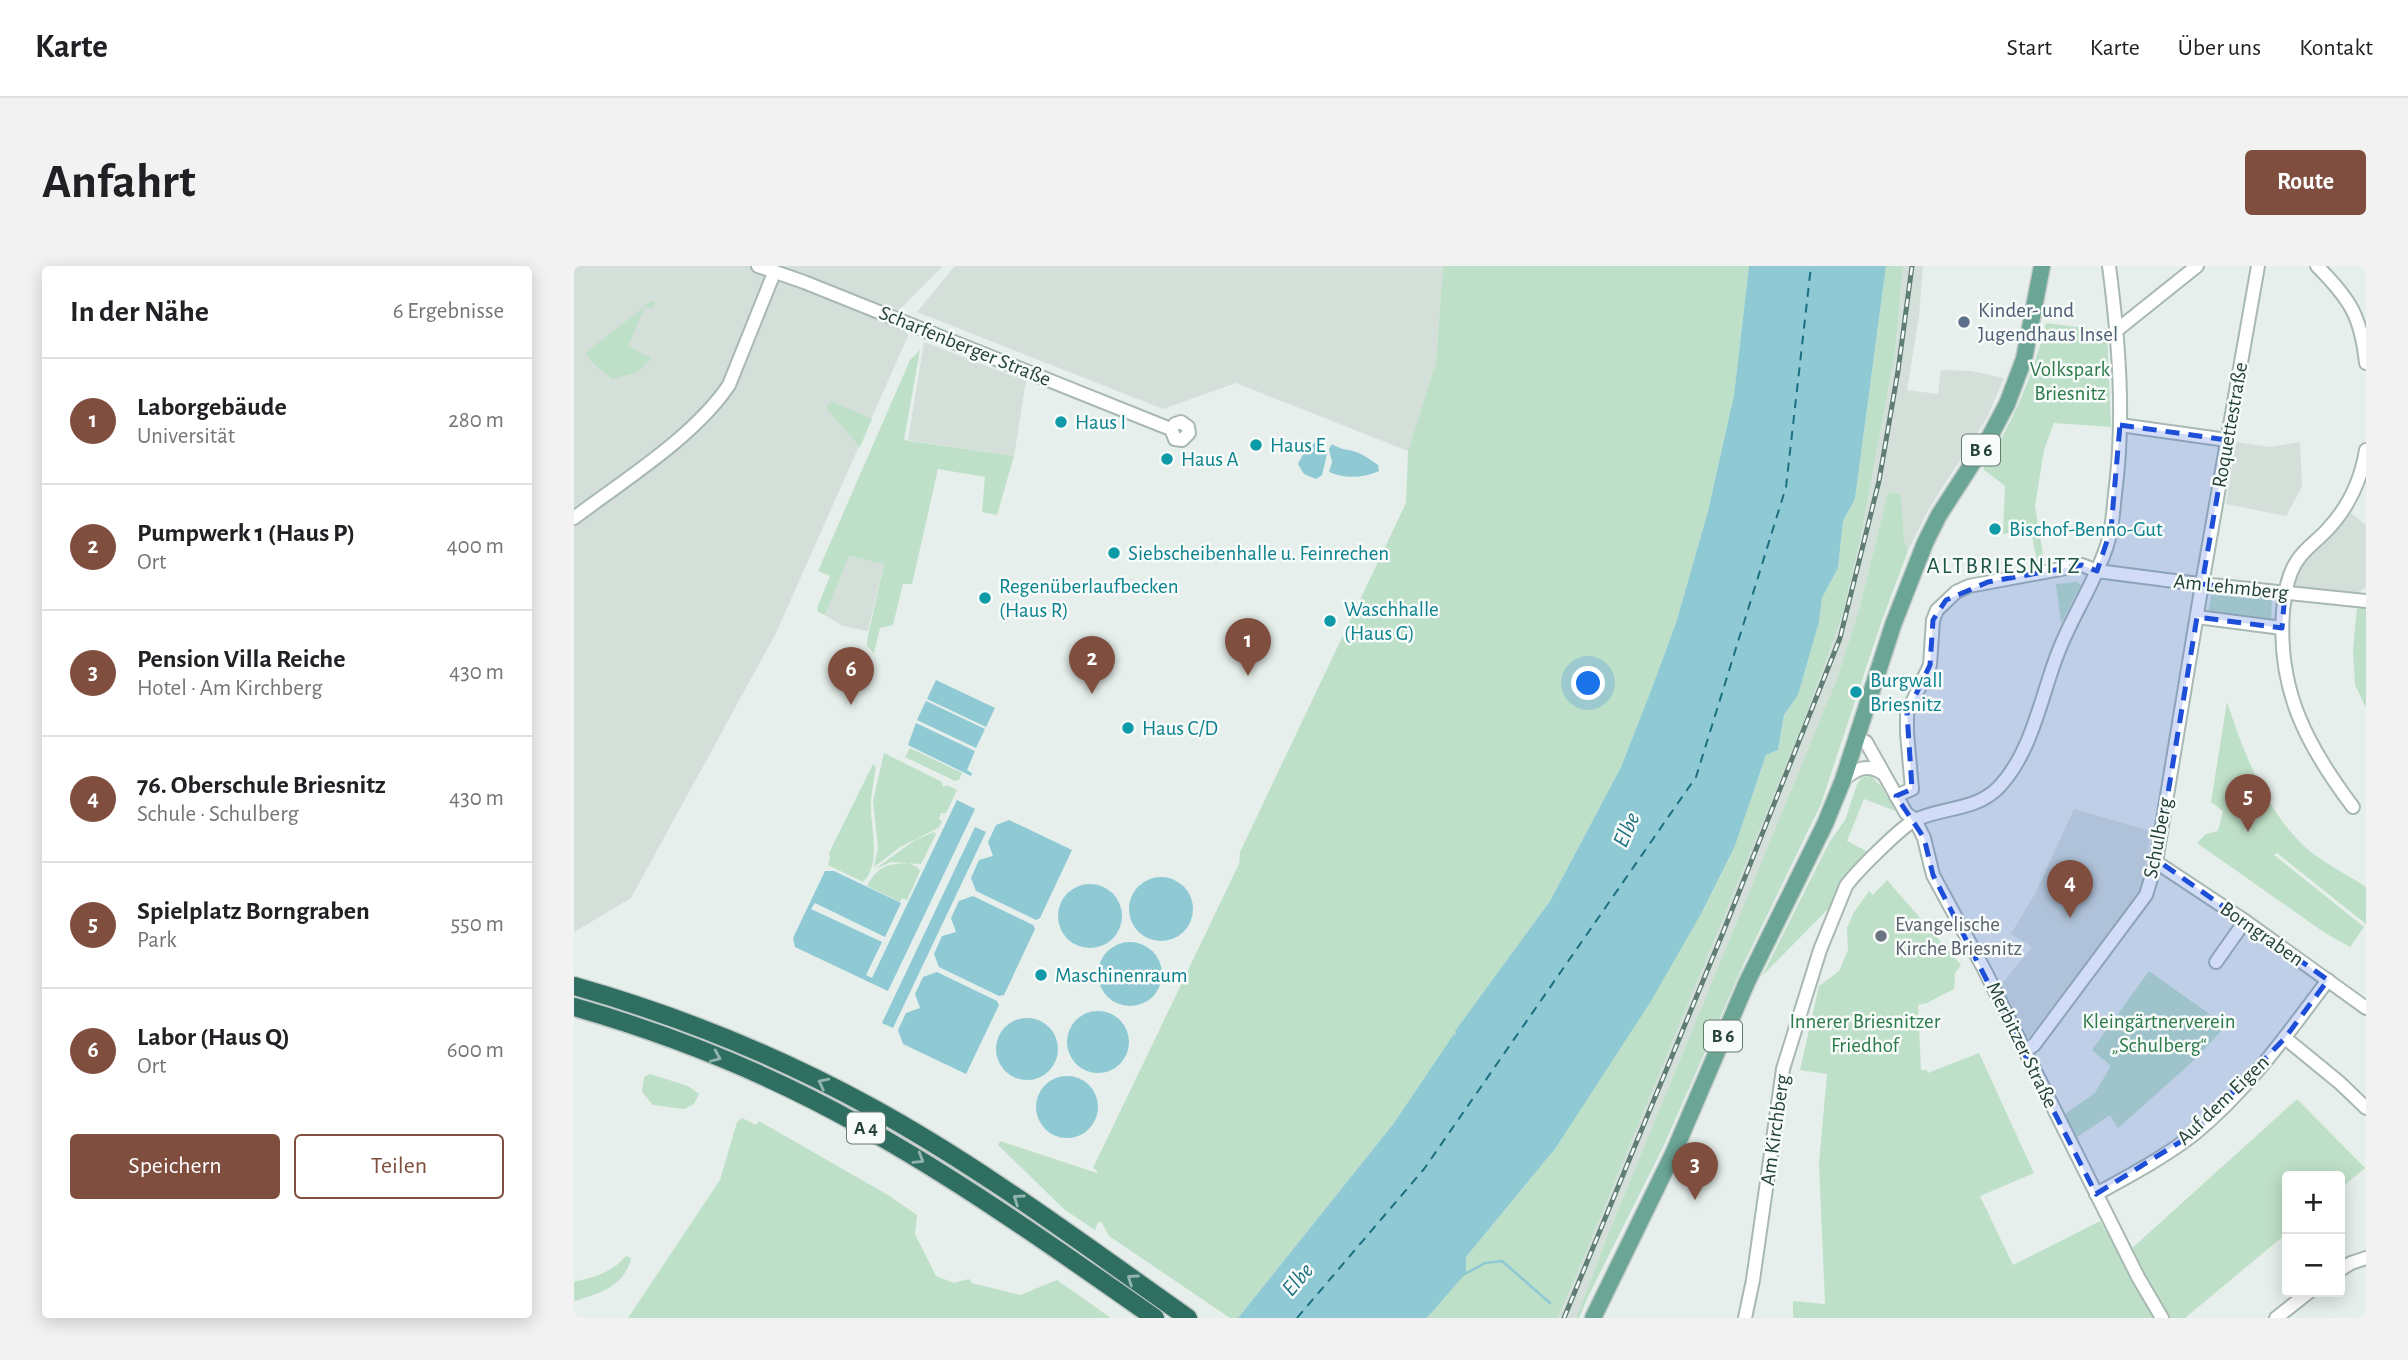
<!DOCTYPE html>
<html lang="de">
<meta charset="utf-8">
<style>
body{margin:0;font-family:"Alegreya Sans",sans-serif;background:#f2f2f2;color:#202124}
.controls{position:absolute;right:21px;bottom:21px;display:grid;overflow:hidden;border-radius:7px;box-shadow:0 4px 18px #0003}
.controls button{width:63px;height:63px;display:grid;place-items:center;padding:0;border:0;border-bottom:2px solid #e0e0e0;background:#fff;color:#202124;font:35px sans-serif}
.you{position:absolute;left:1015px;top:418px;width:24px;height:24px;margin:-18px;border:5px solid #fff;border-radius:50%;background:#1a73e8;box-shadow:0 0 0 10px #1a73e833}
.badge{display:grid;place-items:center;width:46px;height:46px;border-radius:50%;background:#7f4e3f;color:#fff;font-size:23px;font-weight:700}
.pin{position:absolute;translate:-50% -58px;filter:drop-shadow(0 2px 4px #0008)}
.pin::after{content:'';position:absolute;top:37px;width:24px;height:21px;background:inherit;clip-path:polygon(0 0,100% 0,50% 100%)}
.list{margin:0;padding:0;list-style:none}
h2{display:flex;justify-content:space-between;align-items:center;height:91px;margin:0;padding:0 28px;font-size:30px}
h2 small{font-size:23px;font-weight:400;color:#757577}
.list li{display:grid;grid-template-columns:46px 1fr auto;gap:21px;align-items:center;box-sizing:border-box;height:126px;padding:0 28px;border-top:2px solid #e0e0e0}
.list b{display:block;font-size:26px;white-space:nowrap}
.list p{margin:0;font-size:23px;white-space:nowrap;color:#757577}
.list em{font-size:23px;font-style:normal;color:#757577}
.actions{display:flex;gap:14px;padding:21px 28px}
.actions a{flex:1;padding:16px 0;border:2px solid #7f4e3f;border-radius:7px;text-align:center;font-size:24px;color:#7f4e3f}
.actions .main{background:#7f4e3f;color:#fff}
.map{position:relative;flex:none;width:1792px;height:1052px;overflow:hidden;border-radius:7px}
header{display:flex;align-items:center;gap:42px;box-sizing:border-box;height:98px;padding:0 35px;background:#fff;border-bottom:2px solid #e0e0e0}
header strong{font-size:33px}
nav{display:flex;gap:38px;margin-inline-start:auto;font-size:24px}
.intro{display:flex;align-items:center;justify-content:space-between;box-sizing:border-box;height:168px;padding:0 42px}
h1{margin:0;font-size:49px}
.button{padding:18px 32px;border-radius:7px;background:#7f4e3f;color:#fff;font-size:24px;font-weight:700}
main{display:flex;gap:42px;padding:0 42px}
aside{flex:1;background:#fff;border-radius:7px;box-shadow:0 4px 18px #0003}
.map>svg:first-child{display:block}
.built{fill:#d4dfda}
.green{fill:#bfe0c8}
.water{fill:#8ec9d4}
.lines{fill:none;stroke-linecap:round;stroke-linejoin:round}
.stream{stroke:#8ec9d4;stroke-width:2.5}
.ferry{stroke:#1c6f80;stroke-width:2;stroke-dasharray:9 7;stroke-linecap:butt}
.minor-casing{stroke:#a8b8b2;stroke-width:16}
.major-casing{stroke:#c2cac8;stroke-width:19}
.highway-casing{stroke:#c2cac8;stroke-width:21}
.minor{stroke:#fff;stroke-width:12}
.major{stroke:#6aa596;stroke-width:16}
.highway{stroke:#2f6f62;stroke-width:18}
.rail-casing{stroke:#5f7d75;stroke-width:5}
.rail{stroke:#f7fbf9;stroke-width:2.5;stroke-dasharray:8;stroke-linecap:butt}
.oneway{stroke:#93b5ae}
.marked{fill:#1d4ed8;fill-opacity:0.2;stroke:#1d4ed8;stroke-width:5;stroke-dasharray:14 9;stroke-linejoin:round}
.service-dot{fill:#5c6f8a;stroke:#f7fbf9;stroke-width:2.5}
.culture-dot{fill:#0f9aa8;stroke:#f7fbf9;stroke-width:2.5}
.worship-dot{fill:#6b7280;stroke:#f7fbf9;stroke-width:2.5}
.labels{text-anchor:middle;dominant-baseline:central;stroke-width:5;stroke-linejoin:round;paint-order:stroke}
.shield{fill:#f7fbf9;stroke:#637a73;stroke-width:2}
.shield-label{font-size:19px;font-weight:bold;fill:#24423a}
.service-label{font-size:21px;fill:#4e5e75;stroke:#f7fbf9;text-anchor:start}
.street-label{font-size:21px;fill:#24423a;stroke:#f7fbf9}
.park-label{font-size:21px;fill:#2d7a4b;stroke:#f7fbf9}
.culture-label{font-size:21px;fill:#0d838f;stroke:#f7fbf9;text-anchor:start}
.worship-label{font-size:21px;fill:#5b616d;stroke:#f7fbf9;text-anchor:start}
.neighbourhood-label{font-size:23px;letter-spacing:2px;fill:#1f5548;stroke:#f7fbf9}
.water-label{font-size:23px;font-style:italic;fill:#1c6f80;stroke:#f7fbf9}
</style>
<header>
<strong>Karte</strong>
<nav><a>Start</a><a>Karte</a><a>Über uns</a><a>Kontakt</a></nav>
</header>
<div class="intro"><h1>Anfahrt</h1><a class="button">Route</a></div>
<main>
<aside>
<h2>In der Nähe<small>6 Ergebnisse</small></h2>
<ul class="list">
<li><span class="badge">1</span><div><b>Laborgebäude</b><p>Universität</p></div><em>280 m</em></li>
<li><span class="badge">2</span><div><b>Pumpwerk 1 (Haus P)</b><p>Ort</p></div><em>400 m</em></li>
<li><span class="badge">3</span><div><b>Pension Villa Reiche</b><p>Hotel · Am Kirchberg</p></div><em>430 m</em></li>
<li><span class="badge">4</span><div><b>76. Oberschule Briesnitz</b><p>Schule · Schulberg</p></div><em>430 m</em></li>
<li><span class="badge">5</span><div><b>Spielplatz Borngraben</b><p>Park</p></div><em>550 m</em></li>
<li><span class="badge">6</span><div><b>Labor (Haus Q)</b><p>Ort</p></div><em>600 m</em></li>
</ul>
<div class="actions"><a class="main">Speichern</a><a>Teilen</a></div>
</aside>
<div class="map">
<svg width="1792" height="1052" viewBox="0 0 1792 1052">
<rect width="100%" height="100%" fill="#e6efeb"/>
<!-- built -->
<g class="built">
<polygon points="0,0 369,0 326,43 334,70 202,367 57,632 0,666"/>
<polygon points="381,0 869,0 862,96 834,185 662,117 589,143 343,46"/>
<polygon points="1329,0 1349,0 1345,50 1333,124 1364,128 1367,104 1397,105 1430,112 1414,150 1356,241 1334,285 1330,273 1327,228 1314,226 1285,343 1263,413 1240,470 1035,966 1002,1052 983,1052 1230,455 1269,348 1287,269 1321,86"/>
<polygon points="350,76 452,115 440,190 334,174"/>
<polygon points="1662,176 1696,181 1726,176 1728,221 1712,250 1652,238"/>
<polygon points="1774,245 1792,259 1792,321 1784,327 1721,321 1719,319 1722,308 1732,292"/>
<polygon points="275,290 310,297 294,365 269,360 251,349"/>
<polygon points="1500,543 1577,565 1568,623 1455,771 1449,771 1425,721 1458,681 1437,668 1462,626"/>
</g>
<!-- green -->
<g class="green">
<polygon points="869,0 1175,0 1160,129 1134,245 1102,357 1076,427 1047,501 976,635 881,765 882,769 880,769 820,857 664,1052 656,1052 535,970 528,957 524,956 521,964 491,944 424,879 426,875 523,907 523,904 519,902 665,598 666,586 832,237 834,185 862,96"/>
<polygon points="1312,0 1329,0 1321,87 1287,269 1269,348 1230,455 1002,1010 983,1052 852,1052 892,1007 892,991 981,883 1127,648 1161,580 1192,489 1204,484 1210,449 1224,429 1245,356 1248,332 1264,302 1269,255 1281,233"/>
<polygon points="78,35 82,36 78,43 71,41 54,80 77,92 64,106 38,113 20,98 11,87"/>
<path d="M1472,57L1533,65L1537,161L1480,157L1470,184L1461,240L1470,295L1463,296L1457,264L1429,268L1431,220L1409,203C1439,157 1459,110 1472,57Z"/>
<polygon points="346,84 330,174 440,190 423,249 408,246 411,211 364,203 338,318 329,318 319,359 306,362 300,387 293,380 293,375 310,298 275,290 251,349 244,346 243,342 256,310 244,305 336,94"/>
<polygon points="257,135 298,153 286,181 252,142"/>
<polygon points="1314,226 1327,228 1330,273 1334,285 1307,357 1247,538 1171,695 1091,877 1013,1033 1005,1052 1002,1052 1035,966 1263,413 1285,343"/>
<polygon points="1503,316 1507,319 1487,357 1482,318"/>
<polygon points="1637,329 1698,334 1697,355 1634,349"/>
<polygon points="1783,341 1792,343 1792,442 1781,419 1779,385"/>
<path d="M1653,436C1670,488 1696,556 1741,589C1757,601 1776,610 1792,621V658L1703,587L1700,589L1790,661L1776,681L1751,667L1623,577L1632,568L1644,565L1649,545L1637,536Z"/>
<polygon points="336,482 388,507 385,514 381,515 331,491"/>
<polygon points="310,487 368,516 369,521 373,519 383,524 372,547 367,547 365,553 368,556 364,562 326,581 300,601 304,581 299,535"/>
<path d="M299,498L302,501C300,512 298,523 297,535C295,558 309,597 289,616L254,599L256,593L255,587Z"/>
<polygon points="1297,510 1307,520 1322,545 1290,533 1273,575 1294,586 1268,615 1259,638 1188,710 1256,575 1271,554 1283,518 1288,511"/>
<polygon points="360,566 362,568 347,598 317,596 301,603 341,574"/>
<path d="M335,597L343,601L346,605L333,634L328,632L326,636L293,620C304,600 313,598 335,597Z"/>
<polygon points="1313,614 1387,699 1381,707 1380,723 1353,737 1344,739 1347,804 1353,804 1354,807 1405,787 1460,907 1406,930 1439,999 1526,955 1582,1052 1219,1052 1219,1035 1251,1038 1245,897 1253,808 1226,804 1245,720 1265,705 1274,684 1273,662 1280,646 1295,625 1299,629"/>
<polygon points="1575,705 1652,760 1617,797 1544,862 1536,849 1500,873 1488,850 1521,827 1537,800 1518,784"/>
<polygon points="76,808 114,820 125,828 120,838 110,843 79,839 68,826 70,811"/>
<polygon points="1723,833 1791,902 1766,923 1766,910 1713,910 1713,967 1611,1052 1596,1052 1556,984"/>
<polygon points="168,852 182,859 185,855 314,929 343,949 341,968 362,1010 380,1017 395,1013 398,1017 446,1029 483,1014 537,1052 54,1052 146,914 163,856"/>
<path d="M52,990L57,992C51,1020 25,1028 0,1035V1016C20,1011 38,1007 52,990Z"/>
</g>
<!-- water -->
<g class="water">
<polygon points="1175,0 1312,0 1281,233 1269,255 1264,302 1248,332 1245,356 1224,429 1210,449 1204,484 1192,489 1161,580 1127,648 1077,735 981,883 892,991 892,1007 858,1046 852,1052 664,1052 820,857 880,768 882,769 881,765 976,635 1047,501 1076,427 1102,357 1134,245 1160,129"/>
<polygon points="741,177 751,184 753,188 748,209 742,213 730,208 724,198 734,179"/>
<path d="M758,178C767,184 773,183 782,186C790,189 797,194 804,199L805,205C790,212 770,213 755,206L758,196L755,183Z"/>
<polygon points="362,414 421,442 412,461 353,433"/>
<polygon points="352,435 411,463 402,482 343,454"/>
<polygon points="342,457 401,485 393,504 398,507 397,510 334,479"/>
<polygon points="383,534 401,543 314,725 221,681 219,672 251,605 260,605 327,637 311,671 241,637 237,643 308,676 292,709 298,712"/>
<polygon points="435,554 498,584 466,652 462,654 402,625 397,612 405,594 419,590 414,576 422,559"/>
<polygon points="401,561 412,566 319,762 308,757"/>
<circle cx="587" cy="643" r="32"/>
<circle cx="516" cy="650" r="32"/>
<polygon points="399,630 459,659 461,663 430,729 425,730 365,701 360,688 368,670 382,666 377,652 385,635"/>
<circle cx="556" cy="708" r="32"/>
<polygon points="363,706 423,735 425,739 392,808 329,778 324,764 332,747 346,742 341,728 349,711"/>
<circle cx="524" cy="776" r="31"/>
<circle cx="453" cy="783" r="31"/>
<circle cx="493" cy="841" r="31"/>
</g>
<g class="lines">
<!-- stream -->
<polyline class="stream" points="889,1009 911,997 928,995 976,1037"/>
<!-- ferry -->
<polyline class="ferry" points="723,1052 850,903 1122,511 1212,221 1237,0"/>
<!-- minor casing -->
<g class="minor-casing">
<g id="minor">
<polyline points="184,0 230,16 589,160 597,163 601,173 608,174 615,167 614,161 607,156 601,158 597,163"/>
<path d="M1743,0C1776,33 1787,50 1792,97"/>
<polyline points="1543,64 1623,0"/>
<polyline points="1546,159 1653,174"/>
<path d="M0,252C50,214 120,171 155,119L200,7"/>
<polyline points="1623,351 1708,362"/>
<polyline points="1282,471 1292,476 1332,547 1341,554 1350,572 1359,609 1410,703 1564,1011 1588,1052"/>
<path d="M1269,514C1282,503 1293,497 1308,507"/>
<polyline points="1322,530 1338,523 1333,467 1333,447 1356,399 1359,354 1363,344 1382,326 1395,320 1508,299 1523,305 1608,316 1792,335"/>
<path d="M1779,541C1733,480 1703,424 1709,345C1711,328 1713,310 1723,295C1730,283 1744,274 1753,264C1774,242 1787,214 1792,184"/>
<polyline points="1582,596 1671,655 1792,742"/>
<polyline points="1642,696 1671,655"/>
<polyline points="1711,772 1766,817 1792,842"/>
<polyline points="1450,785 1460,779 1572,629 1582,596 1628,318 1684,0"/>
<path d="M1522,928C1555,910 1589,892 1619,869C1672,826 1713,769 1754,714"/>
<polyline points="1766,1004 1777,997 1792,992"/>
<path d="M1171,1052L1179,1014L1209,803L1246,684L1272,620C1281,607 1327,561 1341,554C1368,541 1401,545 1424,522C1457,488 1466,435 1482,392C1495,355 1518,322 1531,285C1538,267 1539,247 1541,228C1551,152 1545,76 1535,0"/>
<polyline points="1702,1052 1735,1026"/>
</g>
</g>
<!-- major casing -->
<g class="major-casing">
<polyline id="major" points="1019,1052 1100,886 1173,716 1251,558 1269,514 1319,359 1351,277 1365,249 1416,170 1433,138 1450,93 1468,0"/>
</g>
<!-- highway casing -->
<g class="highway-casing">
<g id="highway">
<path d="M0,720C102,749 202,789 295,840C407,901 510,979 614,1052"/>
<path d="M0,741C98,769 195,808 284,858C387,915 484,984 581,1052"/>
</g>
</g>
<!-- minor -->
<use href="#minor" class="minor"/>
<!-- major -->
<use href="#major" class="major"/>
<!-- highway -->
<use href="#highway" class="highway"/>
<!-- rail casing -->
<g class="rail-casing">
<polyline id="rail" points="990,1052 1150,664 1266,372 1305,215 1324,105 1338,0"/>
</g>
<!-- rail -->
<use href="#rail" class="rail"/>
</g>
<!-- one-way arrows -->
<defs><path id="oneway-chevron" d="M-2-3.5L2.5 0L-2 3.5" fill="none" stroke-width="1.6" stroke-linecap="round" stroke-linejoin="round" transform="scale(1.75)"/></defs>
<g class="oneway">
<use href="#oneway-chevron" transform="translate(142 791) rotate(23)"/>
<use href="#oneway-chevron" transform="translate(249 817) rotate(-153)"/>
<use href="#oneway-chevron" transform="translate(345 893) rotate(32)"/>
<use href="#oneway-chevron" transform="translate(444 933) rotate(-145)"/>
<use href="#oneway-chevron" transform="translate(558 1013) rotate(-145)"/>
</g>
<!-- marked area -->
<path class="marked" d="M1546,159L1653,174L1628,318L1711,327L1708,362L1623,351L1583,594L1754,714L1711,772L1619,868L1522,928L1359,609L1350,572L1322,530L1338,523L1333,447L1356,399L1359,354L1372,334L1414,316L1508,299L1523,305L1537,263Z"/>
<!-- markers -->
<circle class="service-dot" cx="1390" cy="56" r="7"/>
<g class="culture-dot">
<circle cx="487" cy="156" r="7"/>
<circle cx="682" cy="179" r="7"/>
<circle cx="593" cy="193" r="7"/>
<circle cx="1421" cy="263" r="7"/>
<circle cx="540" cy="287" r="7"/>
<circle cx="411" cy="332" r="7"/>
<circle cx="756" cy="355" r="7"/>
<circle cx="1282" cy="426" r="7"/>
<circle cx="554" cy="462" r="7"/>
<circle cx="467" cy="709" r="7"/>
</g>
<circle class="worship-dot" cx="1307" cy="670" r="7"/>
<g class="labels">
<!-- shield labels -->
<g class="shield">
<rect x="1388" y="168.5" width="38" height="31" rx="5"/>
<rect x="1130" y="754.5" width="38" height="31" rx="5"/>
<rect x="273" y="846.5" width="38" height="31" rx="5"/>
</g>
<g class="shield-label">
<text x="1407" y="184">B 6</text>
<text x="1149" y="770">B 6</text>
<text x="292" y="862">A 4</text>
</g>
<!-- service labels -->
<g class="service-label">
<text x="1404" y="44">Kinder- und<tspan x="1404" dy="24">Jugendhaus Insel</tspan></text>
</g>
<!-- street labels -->
<g class="street-label">
<text transform="translate(391 80) rotate(22)">Scharfenberger Straße</text>
<text transform="translate(1656 159) rotate(-80)">Roquettestraße</text>
<text transform="translate(1657 321) rotate(6)">Am Lehmberg</text>
<text transform="translate(1584 572) rotate(-79)">Schulberg</text>
<text transform="translate(1688 668) rotate(35)">Borngraben</text>
<text transform="translate(1448 779) rotate(64)">Merbitzer Straße</text>
<text transform="translate(1649 834) rotate(-44)">Auf dem Eigen</text>
<text transform="translate(1201 864) rotate(-82)">Am Kirchberg</text>
</g>
<!-- park labels -->
<g class="park-label">
<text x="1496" y="103">Volkspark<tspan x="1496" dy="24">Briesnitz</tspan></text>
<text x="1291" y="755">Innerer Briesnitzer<tspan x="1291" dy="24">Friedhof</tspan></text>
<text x="1585" y="755">Kleingärtnerverein<tspan x="1585" dy="24">„Schulberg“</tspan></text>
</g>
<!-- culture labels -->
<g class="culture-label">
<text x="501" y="156">Haus I</text>
<text x="696" y="179">Haus E</text>
<text x="607" y="193">Haus A</text>
<text x="1435" y="263">Bischof-Benno-Gut</text>
<text x="554" y="287">Siebscheibenhalle u. Feinrechen</text>
<text x="425" y="320">Regenüberlaufbecken<tspan x="425" dy="24">(Haus R)</tspan></text>
<text x="770" y="343">Waschhalle<tspan x="770" dy="24">(Haus G)</tspan></text>
<text x="1296" y="414">Burgwall<tspan x="1296" dy="24">Briesnitz</tspan></text>
<text x="568" y="462">Haus C/D</text>
<text x="481" y="709">Maschinenraum</text>
</g>
<!-- worship labels -->
<g class="worship-label">
<text x="1321" y="658">Evangelische<tspan x="1321" dy="24">Kirche Briesnitz</tspan></text>
</g>
<!-- neighbourhood labels -->
<g class="neighbourhood-label">
<text x="1430" y="300">ALTBRIESNITZ</text>
</g>
<!-- water labels -->
<g class="water-label">
<text transform="translate(1053 564) rotate(-66)">Elbe</text>
<text transform="translate(724 1014) rotate(-49)">Elbe</text>
</g>
</g>
</svg>
<div class="controls">
<button>+</button>
<button>−</button>
</div>
<div class="you"></div>
<div class="pin badge" style="left:674px;top:410px">1</div>
<div class="pin badge" style="left:518px;top:428px">2</div>
<div class="pin badge" style="left:1121px;top:934px">3</div>
<div class="pin badge" style="left:1496px;top:652px">4</div>
<div class="pin badge" style="left:1674px;top:566px">5</div>
<div class="pin badge" style="left:277px;top:439px">6</div>
</div>
</main>
